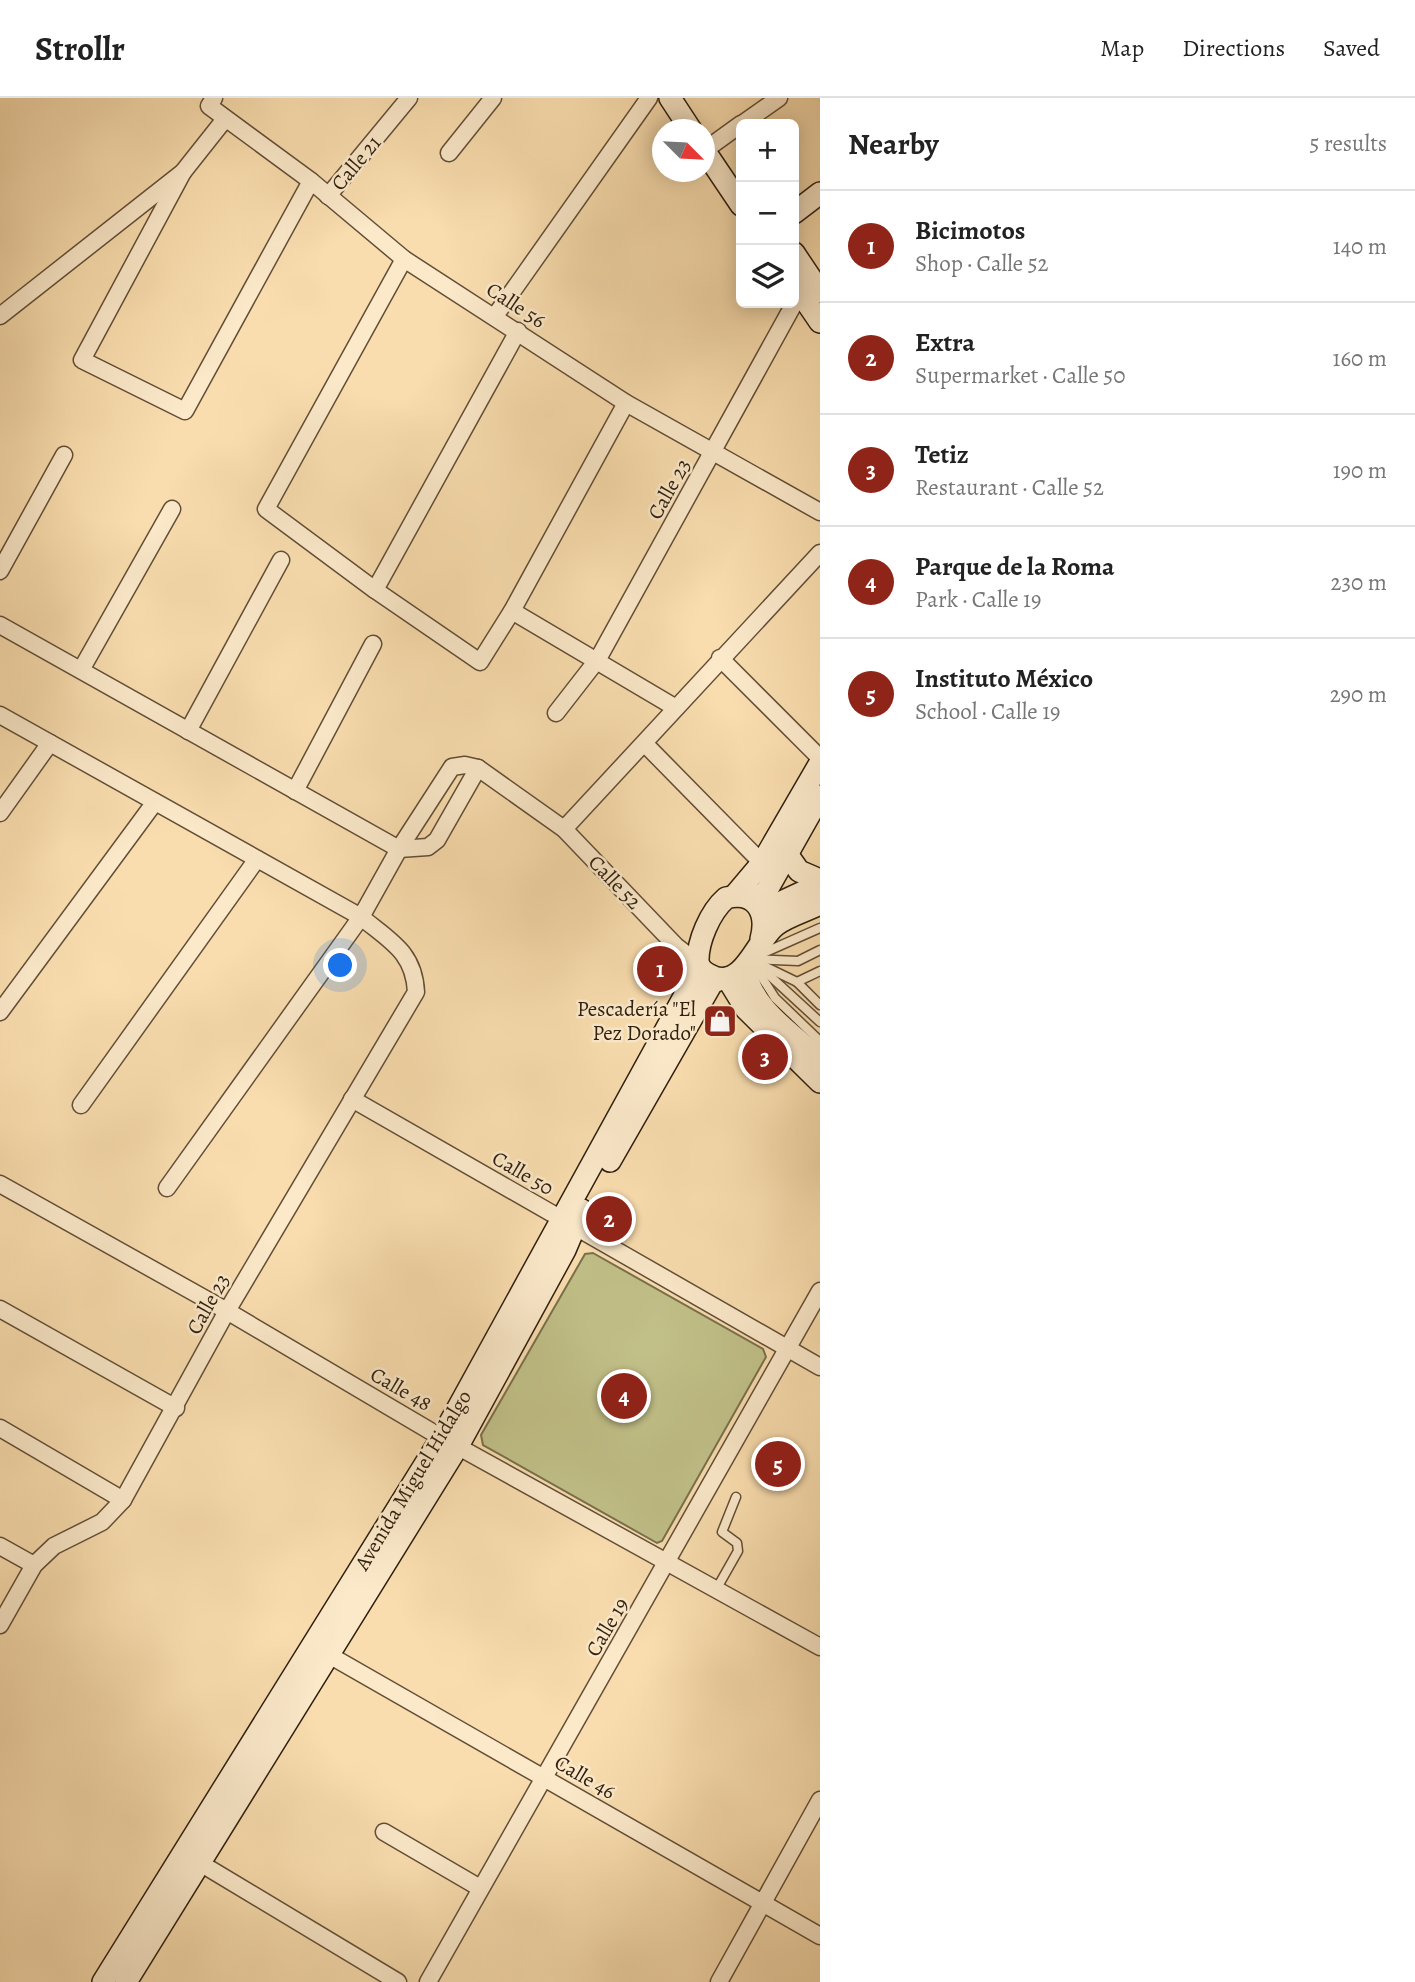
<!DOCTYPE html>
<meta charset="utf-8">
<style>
body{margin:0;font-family:Alegreya,serif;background:#f6f6f6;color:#222}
.controls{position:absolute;right:21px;top:21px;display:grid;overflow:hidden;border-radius:10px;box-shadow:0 4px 18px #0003}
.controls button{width:63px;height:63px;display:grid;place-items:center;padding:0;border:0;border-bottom:2px solid #e0e0e0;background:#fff;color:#222;font:35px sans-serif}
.compass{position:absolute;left:652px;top:21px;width:63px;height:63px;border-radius:50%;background:#fff;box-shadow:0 4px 18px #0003;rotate:114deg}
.you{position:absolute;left:341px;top:868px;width:24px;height:24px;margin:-18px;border:5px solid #fff;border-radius:50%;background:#1a73e8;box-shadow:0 0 0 10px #1a73e833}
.badge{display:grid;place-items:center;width:46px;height:46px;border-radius:50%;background:#8f2418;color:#fff;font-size:23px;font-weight:700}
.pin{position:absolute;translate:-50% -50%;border:4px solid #fff;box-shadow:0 2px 7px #0006}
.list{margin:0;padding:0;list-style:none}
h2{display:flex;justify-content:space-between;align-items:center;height:91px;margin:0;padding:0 28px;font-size:30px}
h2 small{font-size:23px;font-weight:400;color:#767676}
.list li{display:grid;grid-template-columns:46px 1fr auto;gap:21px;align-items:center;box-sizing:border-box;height:112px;padding:0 28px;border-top:2px solid #e0e0e0}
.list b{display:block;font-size:26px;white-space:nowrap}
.list p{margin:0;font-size:23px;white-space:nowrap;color:#767676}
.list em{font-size:23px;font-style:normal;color:#767676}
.icon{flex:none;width:38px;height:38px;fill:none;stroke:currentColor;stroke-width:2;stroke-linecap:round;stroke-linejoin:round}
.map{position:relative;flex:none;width:820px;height:1884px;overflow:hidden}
header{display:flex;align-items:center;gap:42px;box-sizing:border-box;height:98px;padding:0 35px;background:#fff;border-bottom:2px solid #e0e0e0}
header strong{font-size:33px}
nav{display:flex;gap:38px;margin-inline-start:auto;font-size:24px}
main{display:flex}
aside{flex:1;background:#fff}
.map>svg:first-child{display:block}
.green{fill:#c1c088;stroke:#78704c;stroke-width:2}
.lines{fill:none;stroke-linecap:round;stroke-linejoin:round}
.lane-casing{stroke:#624e37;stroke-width:11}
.street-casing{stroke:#624e37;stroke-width:19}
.secondary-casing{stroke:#2f1f0f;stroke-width:24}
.lane{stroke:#fbe9ca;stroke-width:8}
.street{stroke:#fbe9ca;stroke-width:16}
.secondary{stroke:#fbe9ca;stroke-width:21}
.labels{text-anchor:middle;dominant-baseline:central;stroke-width:5;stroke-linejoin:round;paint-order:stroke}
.street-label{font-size:21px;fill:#2f1f0f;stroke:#fbe9ca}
.poi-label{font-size:21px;fill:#2f1f0f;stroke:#fbe9ca;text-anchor:end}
</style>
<header>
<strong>Strollr</strong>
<nav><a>Map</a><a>Directions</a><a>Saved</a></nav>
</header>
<main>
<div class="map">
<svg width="820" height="1884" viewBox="0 0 820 1884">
<rect width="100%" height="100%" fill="#f9ddae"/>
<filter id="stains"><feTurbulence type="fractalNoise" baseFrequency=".00286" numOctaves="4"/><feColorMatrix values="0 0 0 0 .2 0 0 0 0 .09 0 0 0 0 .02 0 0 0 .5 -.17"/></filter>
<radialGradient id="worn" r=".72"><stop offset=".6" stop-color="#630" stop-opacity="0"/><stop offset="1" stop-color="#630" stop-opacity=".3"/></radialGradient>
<!-- green -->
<polygon class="green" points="593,1155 763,1251 766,1259 662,1443 657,1445 483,1347 481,1337 585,1156"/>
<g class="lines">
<!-- lane casing -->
<g class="lane-casing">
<g id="lane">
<polyline points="759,857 820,830"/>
<polyline points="753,861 798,863 820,852"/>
<polyline points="752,864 775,900 820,943"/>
<polyline points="758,867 820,924"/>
<polyline points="762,867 797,884"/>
<polyline points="820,873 797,884 820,907"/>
<polyline points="717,1490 738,1453 737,1445 722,1434 736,1399"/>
</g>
</g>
<!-- street casing -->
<g class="street-casing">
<g id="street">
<polyline points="214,0 209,8 311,83 404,161 626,305 820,414"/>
<polyline points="742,26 779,0"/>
<polyline points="705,52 741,26"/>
<polyline points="449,55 493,0"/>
<polyline points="183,74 82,262 185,313 311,83"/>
<polyline points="328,98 409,0"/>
<polyline points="404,161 266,411 375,492 480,564 512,513 626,305"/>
<polyline points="0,218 183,74 225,21"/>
<polyline points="495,218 649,0"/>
<polyline points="0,473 64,357"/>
<polyline points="375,492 518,233"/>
<polyline points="512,513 676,610"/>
<polyline points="0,527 399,751 428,749 437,742 478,670"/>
<polyline points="720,560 820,660"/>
<polyline points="81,572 172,411"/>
<polyline points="556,615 598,561 800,195 807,192"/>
<path d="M0,617L361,819C390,843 414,854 416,894L227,1213L123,1402L102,1424L54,1448L34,1467L0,1527"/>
<polyline points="188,633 281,462"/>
<polyline points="645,646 762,765"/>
<polyline points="295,693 373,546"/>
<polyline points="0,715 50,645"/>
<polyline points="564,731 820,455"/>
<polyline points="0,914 155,704"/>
<polyline points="352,1001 820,1269"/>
<polyline points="81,1007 257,761"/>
<polyline points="0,1086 227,1213 437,1337 820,1549"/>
<polyline points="167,1090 361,819 399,751 452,669 465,667 478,670 564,731 676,848 698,865"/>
<polyline points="0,1211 176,1310"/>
<polyline points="0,1330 123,1402"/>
<polyline points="0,1448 34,1467"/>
<polyline points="329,1557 820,1838"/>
<polyline points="384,1734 480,1790"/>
<polyline points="200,1765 398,1884"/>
<polyline points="428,1884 820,1193"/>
<polyline points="719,1884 820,1702"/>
</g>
</g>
<!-- secondary casing -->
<g class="secondary-casing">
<g id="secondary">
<polyline points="670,0 691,32"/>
<polyline points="704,52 741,107"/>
<polyline points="794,115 820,95"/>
<polyline points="794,155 820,194"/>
<polyline points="794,186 820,224"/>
<polyline points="787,756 799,773 820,782"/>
<polyline points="735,797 762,765 820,665"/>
<polyline points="754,803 767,792 820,698"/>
<polyline points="762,813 820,786"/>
<path d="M761,841C768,815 756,792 726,800C710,814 697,844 698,865C701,873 707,876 714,879C744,890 757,841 776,827C788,818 806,813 820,806"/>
<path d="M746,867C745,906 794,937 820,961"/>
<polyline points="727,880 746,911 820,984"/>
<polyline points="610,1063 712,885 721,881"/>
<polyline points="103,1884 442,1339 691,886 698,865"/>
<polyline points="126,1884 458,1348 565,1152 582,1112"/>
</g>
</g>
<!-- lane -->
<use href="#lane" class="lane"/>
<!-- street -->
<use href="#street" class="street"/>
<!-- secondary -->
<use href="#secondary" class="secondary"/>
</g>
<!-- icons -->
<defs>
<g id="shop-square" transform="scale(1.75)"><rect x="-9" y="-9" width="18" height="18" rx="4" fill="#8f2418" stroke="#fbe9ca"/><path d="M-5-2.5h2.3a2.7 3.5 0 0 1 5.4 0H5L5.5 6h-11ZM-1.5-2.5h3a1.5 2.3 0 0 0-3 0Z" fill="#fff"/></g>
</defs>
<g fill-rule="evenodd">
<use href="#shop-square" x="720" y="923"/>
</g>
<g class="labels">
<!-- street labels -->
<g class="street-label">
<text transform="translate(356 65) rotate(-50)">Calle 21</text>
<text transform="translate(516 207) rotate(33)">Calle 56</text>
<text transform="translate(669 391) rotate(-61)">Calle 23</text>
<text transform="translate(615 784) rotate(46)">Calle 52</text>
<text transform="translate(523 1075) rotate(30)">Calle 50</text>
<text transform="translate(208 1206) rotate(-61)">Calle 23</text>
<text transform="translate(401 1291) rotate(30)">Calle 48</text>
<text transform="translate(413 1382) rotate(-59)">Avenida Miguel Hidalgo</text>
<text transform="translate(607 1529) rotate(-60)">Calle 19</text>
<text transform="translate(585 1679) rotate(30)">Calle 46</text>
</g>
<!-- poi labels -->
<g class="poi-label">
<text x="696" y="911">Pescadería "El<tspan x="696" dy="24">Pez Dorado"</tspan></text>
</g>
</g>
<rect width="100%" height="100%" filter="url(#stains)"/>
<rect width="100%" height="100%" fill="url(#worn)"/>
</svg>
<div class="controls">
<button>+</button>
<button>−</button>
<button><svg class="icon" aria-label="layers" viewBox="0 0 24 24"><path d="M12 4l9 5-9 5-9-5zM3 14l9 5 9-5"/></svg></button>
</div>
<svg class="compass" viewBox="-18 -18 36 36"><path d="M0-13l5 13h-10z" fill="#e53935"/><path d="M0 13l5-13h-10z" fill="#767676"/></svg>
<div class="you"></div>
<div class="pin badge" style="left:660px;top:871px">1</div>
<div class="pin badge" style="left:609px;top:1121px">2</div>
<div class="pin badge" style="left:765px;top:959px">3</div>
<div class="pin badge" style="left:624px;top:1298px">4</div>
<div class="pin badge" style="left:778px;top:1366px">5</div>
</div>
<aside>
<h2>Nearby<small>5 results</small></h2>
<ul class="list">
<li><span class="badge">1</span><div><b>Bicimotos</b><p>Shop · Calle 52</p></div><em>140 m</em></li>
<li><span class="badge">2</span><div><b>Extra</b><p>Supermarket · Calle 50</p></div><em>160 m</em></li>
<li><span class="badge">3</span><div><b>Tetiz</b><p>Restaurant · Calle 52</p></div><em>190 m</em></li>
<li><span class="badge">4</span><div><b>Parque de la Roma</b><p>Park · Calle 19</p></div><em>230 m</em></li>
<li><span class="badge">5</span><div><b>Instituto México</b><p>School · Calle 19</p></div><em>290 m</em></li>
</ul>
</aside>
</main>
